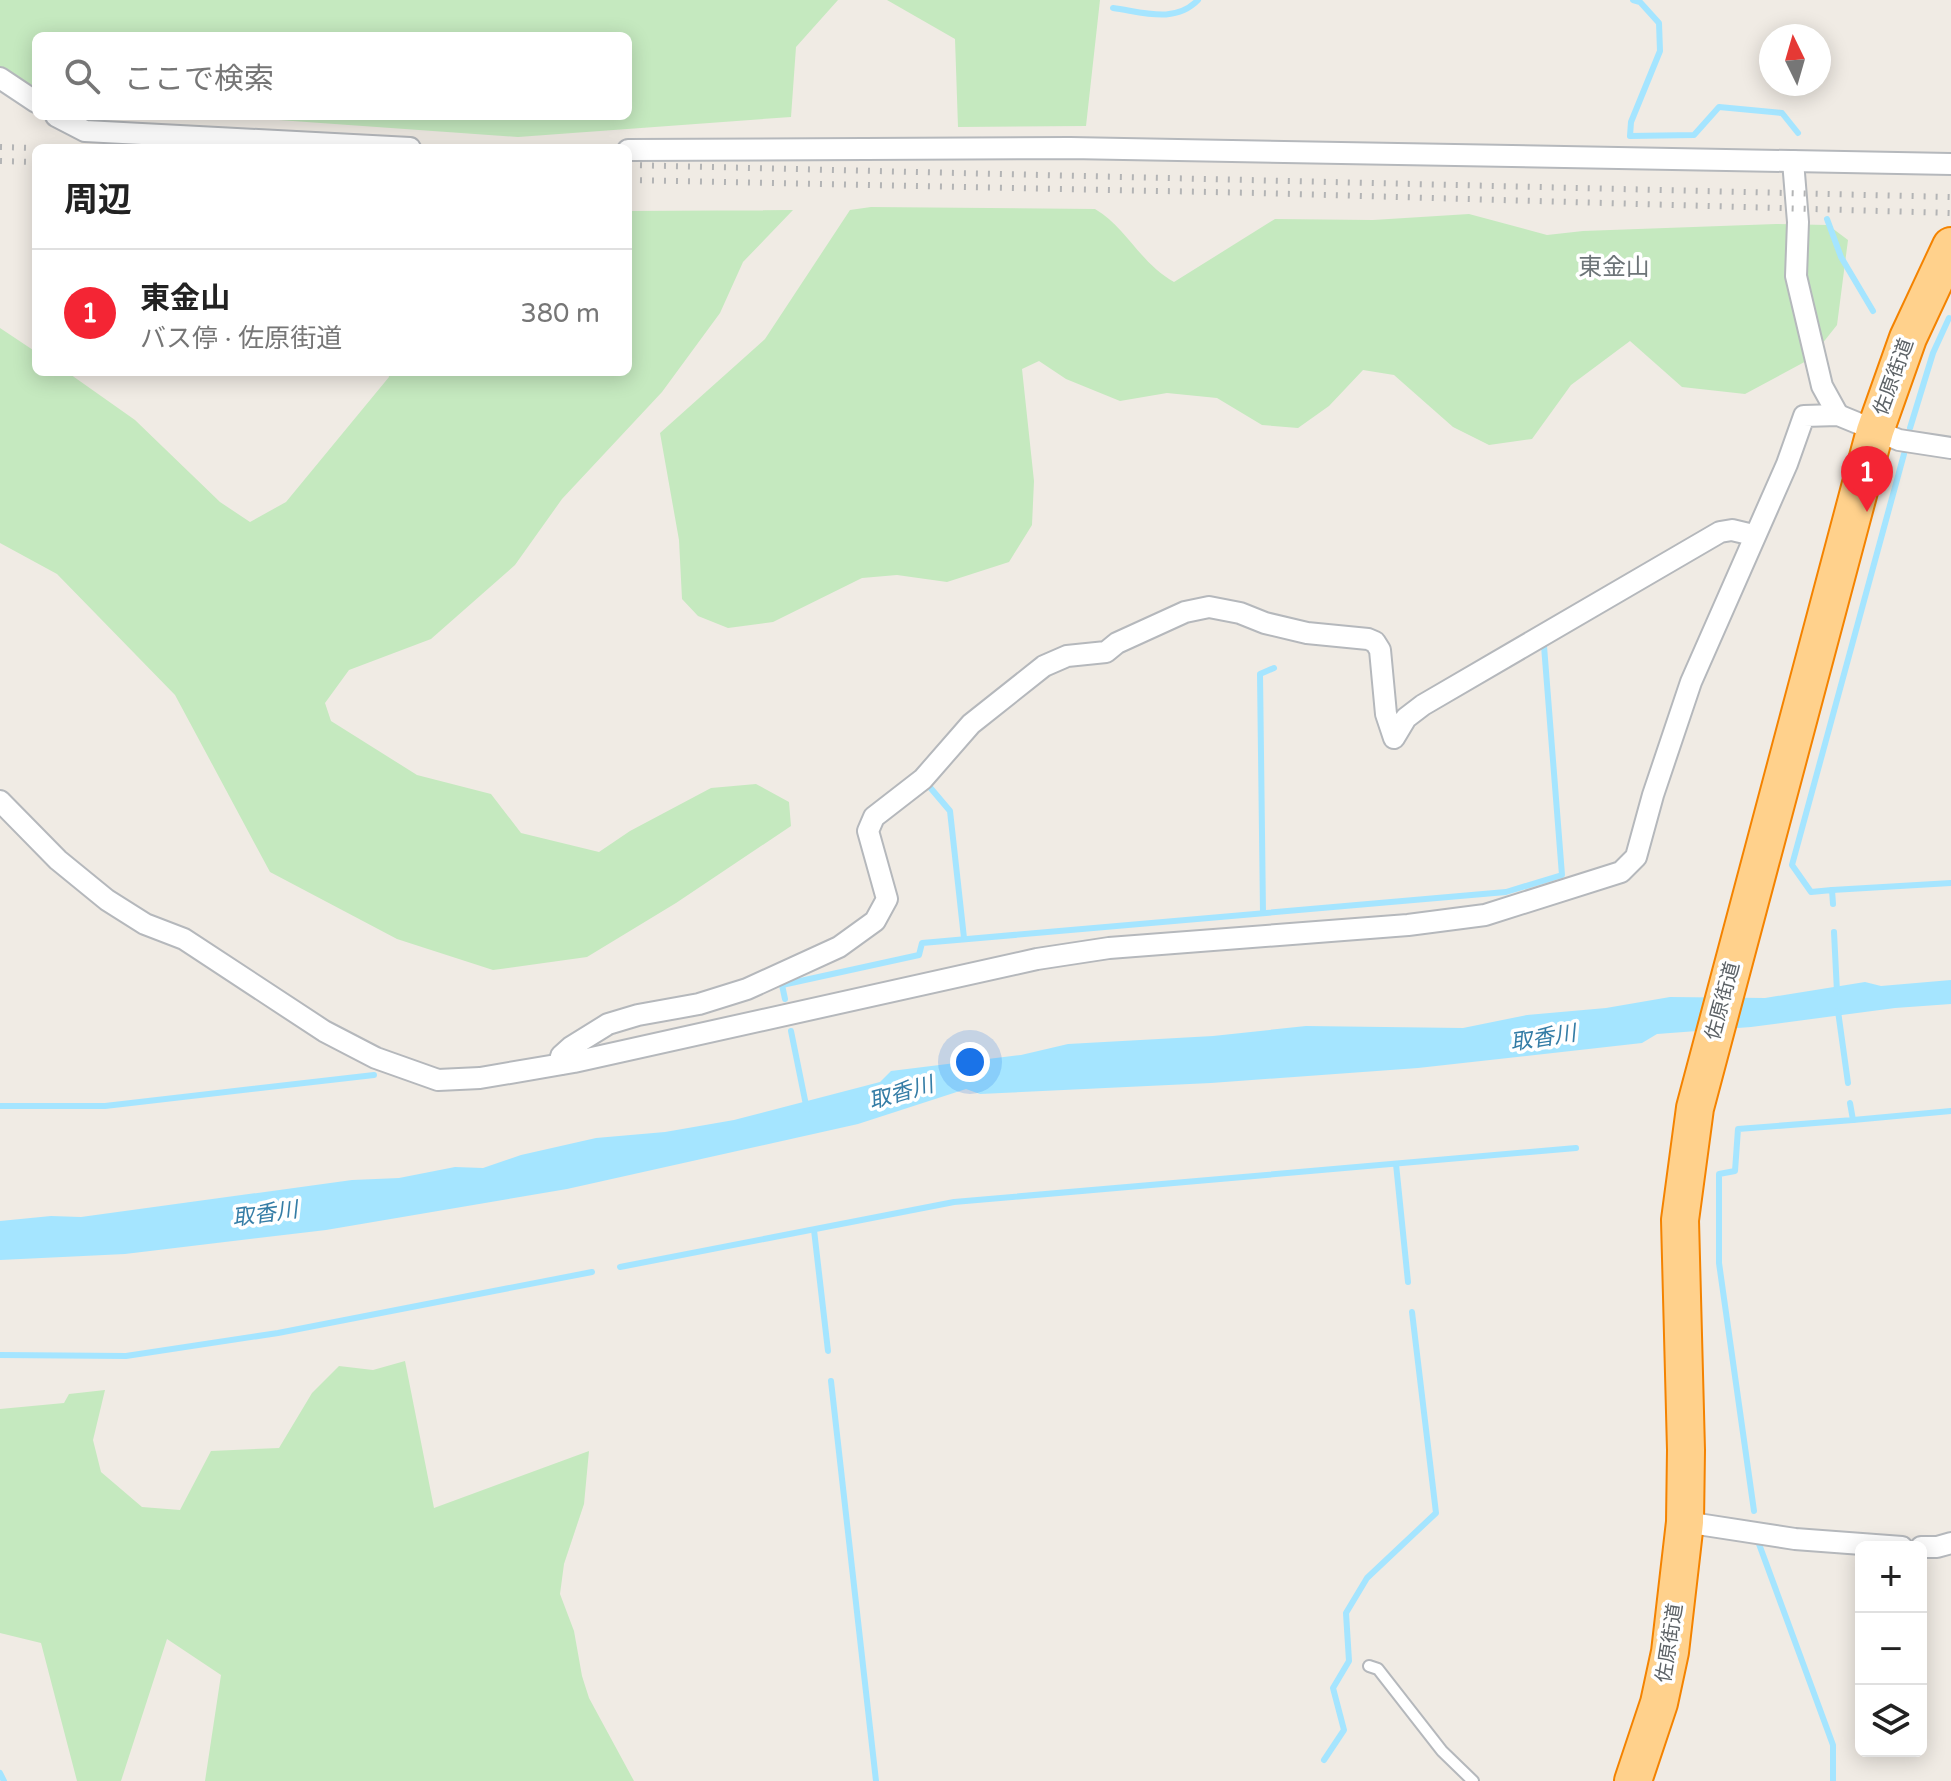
<!DOCTYPE html>
<html lang="ja">
<meta charset="utf-8">
<style>
body{margin:0;font-family:"Varela Round","Noto Sans JP",sans-serif;background:#f2f2f2;color:#222}
.controls{position:absolute;right:24px;bottom:24px;display:grid;overflow:hidden;border-radius:12px;box-shadow:0 4px 20px #0003}
.controls button{width:72px;height:72px;display:grid;place-items:center;padding:0;border:0;border-bottom:2px solid #e0e0e0;background:#fff;color:#222;font:40px sans-serif}
.compass{position:absolute;left:1759px;top:24px;width:72px;height:72px;border-radius:50%;background:#fff;box-shadow:0 4px 20px #0003;rotate:355deg}
.you{position:absolute;left:970px;top:1062px;width:28px;height:28px;margin:-20px;border:6px solid #fff;border-radius:50%;background:#1a73e8;box-shadow:0 0 0 12px #1a73e833}
.badge{display:grid;place-items:center;width:52px;height:52px;border-radius:50%;background:#f42534;color:#fff;font-size:26px;font-weight:700}
.pin{position:absolute;translate:-50% -66px;filter:drop-shadow(0 2px 4px #0008)}
.pin::after{content:'';position:absolute;top:42px;width:28px;height:24px;background:inherit;clip-path:polygon(0 0,100% 0,50% 100%)}
.list{margin:0;padding:0;list-style:none}
h2{display:flex;justify-content:space-between;align-items:center;height:104px;margin:0;padding:0 32px;font-size:34px}
h2 small{font-size:26px;font-weight:400;color:#767676}
.list li{display:grid;grid-template-columns:52px 1fr auto;gap:24px;align-items:center;box-sizing:border-box;height:128px;padding:0 32px;border-top:2px solid #e0e0e0}
.list b{display:block;font-size:30px;white-space:nowrap}
.list p{margin:0;font-size:26px;white-space:nowrap;color:#767676}
.list em{font-size:26px;font-style:normal;color:#767676}
.icon{flex:none;width:44px;height:44px;fill:none;stroke:currentColor;stroke-width:2;stroke-linecap:round;stroke-linejoin:round}
.map{position:relative;flex:none;width:1951px;height:1781px;overflow:hidden}
.search{position:absolute;background:#fff;box-shadow:0 4px 20px #0003;left:32px;top:32px;width:600px;height:88px;display:flex;align-items:center;gap:20px;box-sizing:border-box;padding:0 28px;border-radius:12px;color:#767676;font-size:30px}
.panel{position:absolute;background:#fff;box-shadow:0 4px 20px #0003;left:32px;top:144px;width:600px;height:232px;border-radius:12px}
.map>svg:first-child{display:block}
.green{fill:#c5e9bf}
.water{fill:#a5e5ff}
.lines{fill:none;stroke-linecap:round;stroke-linejoin:round}
.stream{stroke:#a5e5ff;stroke-width:6}
.lane-casing{stroke:#b5b8bc;stroke-width:14}
.street-casing{stroke:#b5b8bc;stroke-width:24}
.highway-casing{stroke:#f48300;stroke-width:40}
.lane{stroke:#fff;stroke-width:10}
.street{stroke:#fff;stroke-width:20}
.highway{stroke:#ffd18c;stroke-width:36}
.rail{stroke:#b3b4b5;stroke-width:6;stroke-dasharray:2 10;stroke-linecap:butt}
.labels{text-anchor:middle;dominant-baseline:central;stroke-width:7;stroke-linejoin:round;paint-order:stroke}
.street-label{font-size:20px;fill:#5c6266;stroke:#fff}
.water-label{font-size:22px;font-style:italic;fill:#357da6;stroke:#fff}
.quarter-label{font-size:24px;fill:#6d7478;stroke:#fff}
</style>
<div class="map">
<svg width="1951" height="1781" viewBox="0 0 1951 1781">
<rect width="100%" height="100%" fill="#f0ebe4"/>
<!-- green -->
<g class="green">
<polygon points="0,0 838,0 796,47 791,117 518,137 223,116 628,116 628,36 36,36 36,86 15,80 0,70"/>
<polygon points="887,0 1100,0 1086,126 958,127 955,39"/>
<path d="M871,207L1095,209C1127,228 1139,262 1174,282L1275,219L1373,220L1469,214L1547,235L1583,231L1776,224L1828,225L1848,240L1837,325L1810,359L1745,394L1682,387L1630,341L1571,385L1532,439L1489,445L1453,427L1394,375L1363,370L1329,406L1298,428L1262,425L1217,398L1167,393L1120,401L1066,379L1039,361L1022,369L1034,481L1032,525L1009,562L947,582L897,575L862,578L773,622L728,628L698,616L682,599L679,540L660,433L765,339L850,210Z"/>
<polygon points="793,210 743,262 720,313 662,392 562,499 515,565 431,639 349,670 325,703 331,721 417,775 491,794 521,833 599,852 630,831 711,788 756,784 789,802 791,826 676,903 587,957 493,970 397,939 270,872 175,695 57,574 0,543 0,328 36,352 36,372 67,372 135,420 220,502 250,522 286,502 389,377 388,372 628,372 628,211"/>
<polygon points="405,1361 434,1508 589,1451 584,1504 564,1564 560,1594 574,1631 582,1676 589,1698 634,1781 205,1781 221,1675 167,1639 121,1781 77,1781 41,1643 0,1633 0,1409 64,1403 69,1394 105,1390 93,1440 101,1472 142,1507 180,1510 211,1451 279,1448 312,1393 339,1366 373,1370"/>
</g>
<!-- water -->
<polygon class="water" points="1951,980 1951,1004 1895,1008 1751,1027 1657,1034 1642,1043 1418,1068 1211,1083 980,1094 966,1089 858,1124 567,1189 326,1230 125,1254 0,1260 0,1221 51,1216 81,1217 352,1180 399,1178 455,1167 483,1168 521,1155 596,1138 665,1132 734,1120 880,1082 891,1071 1021,1055 1068,1044 1213,1036 1306,1026 1463,1028 1527,1015 1606,1008 1670,997 1765,998 1865,982 1881,986"/>
<g class="lines">
<!-- stream -->
<g class="stream">
<polyline points="1633,0 1640,2 1659,23 1660,51 1631,122 1630,136 1694,135 1719,107 1782,113 1798,133"/>
<path d="M1113,8C1143,12 1175,24 1198,0"/>
<polyline points="1827,219 1841,257 1873,311"/>
<polyline points="1910,428 1933,353 1949,318"/>
<polyline points="928,785 950,811 964,938"/>
<polyline points="1832,890 1951,883"/>
<polyline points="1833,904 1832,890 1811,892 1792,865 1904,454"/>
<polyline points="1263,913 1260,674 1274,668"/>
<polyline points="1834,932 1837,992"/>
<polyline points="785,999 782,985 919,955 922,943 1506,892 1562,875 1544,646"/>
<polyline points="1838,1011 1848,1083"/>
<polyline points="791,1031 807,1110"/>
<polyline points="0,1106 105,1106 374,1075"/>
<polyline points="1853,1120 1951,1111"/>
<polyline points="1396,1164 1408,1282"/>
<polyline points="814,1230 828,1351"/>
<polyline points="620,1267 954,1202 1576,1148"/>
<polyline points="0,1355 126,1356 278,1333 592,1272"/>
<polyline points="831,1381 876,1781"/>
<polyline points="1754,1511 1719,1263 1719,1174 1735,1171 1738,1129 1853,1120 1850,1103"/>
<polyline points="1759,1544 1833,1745 1833,1781"/>
<polyline points="1324,1760 1344,1730 1333,1688 1349,1661 1346,1613 1367,1578 1436,1513 1412,1312"/>
<polyline points="0,1773 4,1781"/>
</g>
<!-- lane casing -->
<g class="lane-casing">
<polyline id="lane" points="1369,1666 1378,1669 1442,1751 1473,1781"/>
</g>
<!-- street casing -->
<g class="street-casing">
<g id="street">
<polyline points="0,78 36,102"/>
<polyline points="56,116 85,131 410,148"/>
<polyline points="628,150 1070,148 1951,164"/>
<polyline points="1793,161 1798,222 1796,276 1822,386 1838,415"/>
<polyline points="0,801 58,860 107,900 145,924 184,939 324,1031 376,1058 438,1080 480,1078 574,1062 1037,959 1109,948 1408,925 1485,915 1621,872 1636,857 1653,795 1691,682 1787,464 1804,416 1838,415 1899,440 1951,448"/>
<polyline points="560,1064 561,1056 571,1047 608,1024 638,1015 699,1004 747,989 839,947 875,921 887,899 868,831 874,817 923,779 971,724 1044,666 1067,656 1106,652 1117,643 1185,612 1209,607 1240,613 1265,623 1307,633 1368,639 1375,642 1380,650 1386,714 1394,738 1406,718 1423,705 1720,532 1732,530 1753,535"/>
<polyline points="1685,1522 1795,1539 1902,1547"/>
<polyline points="1921,1547 1937,1547 1951,1543"/>
</g>
</g>
<!-- highway casing -->
<g class="highway-casing">
<polyline id="highway" points="1633,1781 1659,1703 1670,1652 1685,1522 1686,1450 1680,1220 1695,1108 1875,431 1908,338 1951,246"/>
</g>
<!-- lane -->
<use href="#lane" class="lane"/>
<!-- street -->
<use href="#street" class="street"/>
<!-- highway -->
<use href="#highway" class="highway"/>
<!-- rail -->
<g class="rail">
<polyline points="0,147 36,148"/>
<polyline points="0,161 36,162"/>
<polyline points="628,165 1951,197"/>
<polyline points="628,180 1259,193 1951,213"/>
</g>
</g>
<g class="labels">
<!-- street labels -->
<g class="street-label">
<text transform="translate(1894 377) rotate(-70)">佐原街道</text>
<text transform="translate(1723 1001) rotate(-75)">佐原街道</text>
<text transform="translate(1670 1643) rotate(-81)">佐原街道</text>
</g>
<!-- water labels -->
<g class="water-label">
<text transform="translate(1543 1038) rotate(-9)">取香川</text>
<text transform="translate(901 1093) rotate(-16)">取香川</text>
<text transform="translate(265 1214) rotate(-8)">取香川</text>
</g>
<!-- quarter labels -->
<g class="quarter-label">
<text x="1614" y="267">東金山</text>
</g>
</g>
</svg>
<div class="controls">
<button>+</button>
<button>−</button>
<button><svg class="icon" aria-label="layers" viewBox="0 0 24 24"><path d="M12 4l9 5-9 5-9-5zM3 14l9 5 9-5"/></svg></button>
</div>
<svg class="compass" viewBox="-18 -18 36 36"><path d="M0-13l5 13h-10z" fill="#e53935"/><path d="M0 13l5-13h-10z" fill="#767676"/></svg>
<div class="you"></div>
<div class="pin badge" style="left:1867px;top:512px">1</div>
<div class="search"><svg class="icon" aria-label="search" viewBox="0 0 24 24"><circle cx="10" cy="10" r="6"/><path d="M15 15l6 6"/></svg>ここで検索</div>
<section class="panel">
<h2>周辺<small></small></h2>
<ul class="list">
<li><span class="badge">1</span><div><b>東金山</b><p>バス停 · 佐原街道</p></div><em>380 m</em></li>
</ul>
</section>
</div>
